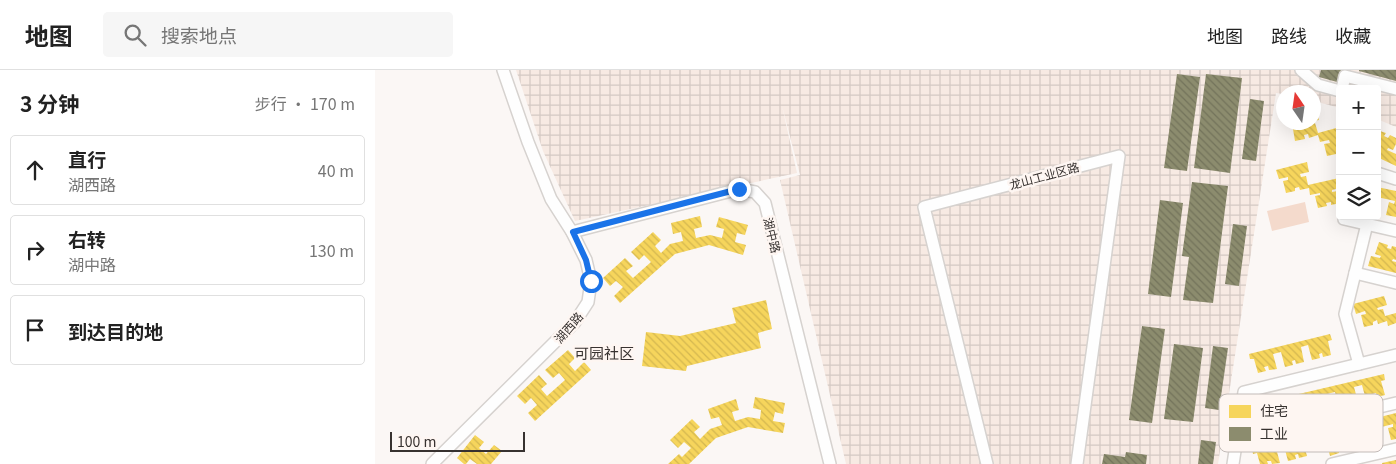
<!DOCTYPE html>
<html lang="zh">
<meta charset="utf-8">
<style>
body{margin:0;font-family:Georgia,"Noto Sans SC",serif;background:#f6f6f6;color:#222}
.controls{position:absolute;right:15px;top:15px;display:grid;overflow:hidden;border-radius:5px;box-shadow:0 5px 20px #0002}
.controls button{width:45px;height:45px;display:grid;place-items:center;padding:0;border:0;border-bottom:1px solid #e0e0e0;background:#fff;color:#222;font:25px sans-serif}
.compass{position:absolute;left:901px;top:15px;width:45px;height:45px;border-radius:50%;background:#fff;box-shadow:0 5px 20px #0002;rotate:347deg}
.scale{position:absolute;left:15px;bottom:12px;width:135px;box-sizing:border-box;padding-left:5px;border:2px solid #373230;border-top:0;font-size:14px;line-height:18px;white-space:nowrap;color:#373230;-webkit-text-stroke:4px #fef6f2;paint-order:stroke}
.stop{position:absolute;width:15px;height:15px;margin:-11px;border:4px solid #1a73e8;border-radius:50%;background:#fff}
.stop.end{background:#1a73e8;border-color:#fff;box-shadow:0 1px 5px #0008}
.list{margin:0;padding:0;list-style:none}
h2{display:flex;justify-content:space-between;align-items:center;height:65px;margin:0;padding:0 20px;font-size:21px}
h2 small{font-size:16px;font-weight:400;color:#767676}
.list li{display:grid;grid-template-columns:32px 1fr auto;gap:15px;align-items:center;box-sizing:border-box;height:70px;margin:0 10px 10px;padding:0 10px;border:1px solid #e0e0e0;border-radius:5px}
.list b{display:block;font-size:19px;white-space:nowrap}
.list p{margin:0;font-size:16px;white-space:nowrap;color:#767676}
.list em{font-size:16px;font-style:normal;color:#767676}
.icon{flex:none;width:28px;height:28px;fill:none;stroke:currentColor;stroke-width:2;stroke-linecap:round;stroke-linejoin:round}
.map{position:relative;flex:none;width:1021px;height:394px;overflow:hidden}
header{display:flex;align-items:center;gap:30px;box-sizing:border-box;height:70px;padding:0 25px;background:#fff;border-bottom:1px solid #e0e0e0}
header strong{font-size:24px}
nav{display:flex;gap:28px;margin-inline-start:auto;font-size:18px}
.search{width:350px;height:45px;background:#f6f6f6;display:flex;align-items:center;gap:12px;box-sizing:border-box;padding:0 18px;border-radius:5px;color:#767676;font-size:19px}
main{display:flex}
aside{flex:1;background:#fff}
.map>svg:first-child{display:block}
.industrial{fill:url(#industrial-grid)}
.green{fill:#f4dacc}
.homes{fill:url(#homes-back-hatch)}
.industry{fill:url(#industry-back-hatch)}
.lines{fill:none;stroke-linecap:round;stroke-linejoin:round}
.minor-casing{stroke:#d6d2cf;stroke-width:14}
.minor{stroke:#fefefe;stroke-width:11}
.route{stroke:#1a73e8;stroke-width:6}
.labels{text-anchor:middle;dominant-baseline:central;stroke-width:5;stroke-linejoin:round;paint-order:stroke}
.street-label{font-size:12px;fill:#373230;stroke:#fef6f2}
.quarter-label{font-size:15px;fill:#373230;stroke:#fef6f2}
.key{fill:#fef6f2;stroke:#c2bbb8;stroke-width:1}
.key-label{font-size:14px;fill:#373230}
</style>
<header>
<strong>地图</strong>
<div class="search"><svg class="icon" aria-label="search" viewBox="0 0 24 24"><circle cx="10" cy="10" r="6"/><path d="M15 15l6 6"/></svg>搜索地点</div>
<nav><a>地图</a><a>路线</a><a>收藏</a></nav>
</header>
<main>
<aside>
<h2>3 分钟<small>步行 · 170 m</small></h2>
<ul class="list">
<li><svg class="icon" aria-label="ahead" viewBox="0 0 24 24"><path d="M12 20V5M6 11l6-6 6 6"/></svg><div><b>直行</b><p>湖西路</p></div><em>40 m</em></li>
<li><svg class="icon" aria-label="right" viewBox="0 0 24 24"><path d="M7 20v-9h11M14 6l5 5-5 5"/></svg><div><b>右转</b><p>湖中路</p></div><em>130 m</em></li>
<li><svg class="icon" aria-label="arrive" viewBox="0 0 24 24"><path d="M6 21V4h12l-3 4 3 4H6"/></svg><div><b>到达目的地</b></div></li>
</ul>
</aside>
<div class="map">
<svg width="1021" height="394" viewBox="0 0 1021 394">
<defs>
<pattern id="industrial-grid" width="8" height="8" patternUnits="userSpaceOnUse" patternTransform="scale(1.25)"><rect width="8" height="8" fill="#f7eae3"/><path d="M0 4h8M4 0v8" fill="none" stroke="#d4c9c3"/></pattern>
<pattern id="homes-back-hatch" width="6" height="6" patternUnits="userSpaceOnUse" patternTransform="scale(1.25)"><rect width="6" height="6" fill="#f6d55c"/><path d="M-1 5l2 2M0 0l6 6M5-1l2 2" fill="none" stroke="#d4b750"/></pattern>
<pattern id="industry-back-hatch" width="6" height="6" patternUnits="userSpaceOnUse" patternTransform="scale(1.25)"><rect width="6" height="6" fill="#8c8c6e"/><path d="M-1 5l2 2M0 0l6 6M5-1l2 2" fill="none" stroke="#73735b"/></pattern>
</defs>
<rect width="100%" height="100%" fill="#fbf7f5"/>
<!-- industrial -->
<polygon class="industrial" points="141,0 1021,0 1021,57 1002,49 1002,19 965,19 965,38 939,31 938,22 908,22 908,24 901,23 843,394 471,394 405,110 425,105 407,36 422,103 200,151 168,81"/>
<!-- green -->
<polygon class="green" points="930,132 934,152 897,161 892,141"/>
<!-- homes -->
<g class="homes">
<polygon points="941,40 944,50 938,51 938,41"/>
<polygon points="912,52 935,52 935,54 940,53 943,63 965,57 965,80 961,81 961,84 952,86 949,74 955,73 954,70 945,72 943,65 934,68 933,64 929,65 930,69 920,71 918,59 923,57 922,55 913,57"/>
<polygon points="1002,60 1011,63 1009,66 1013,68 1015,65 1021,68 1021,74 1018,80 1013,78 1012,80 1021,84 1021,96 1002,87"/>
<polygon points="932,92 934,102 925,104 926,107 931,106 933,115 964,108 965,118 957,120 957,122 963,121 965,133 956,135 956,132 951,133 952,136 943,138 940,126 945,125 945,123 935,125 934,118 925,120 924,117 920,118 920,121 911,123 908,111 913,110 913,107 904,109 901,100"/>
<polygon points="1002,117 1021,121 1021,147 1011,145 1014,132 1019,134 1020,131 1002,127"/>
<polygon points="1002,130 1006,131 1003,145 1002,145"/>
<polygon points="325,146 327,157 319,159 321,168 335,165 347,168 349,159 341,157 344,147 373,155 370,165 362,163 360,172 371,175 368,185 334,175 300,184 245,233 239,226 248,217 241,211 235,216 228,208 250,188 258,196 251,201 258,208 276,192 269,185 264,190 256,182 278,162 286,170 280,176 286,183 295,174 308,171 306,162 298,164 296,153"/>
<polygon points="1004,172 1013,175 1012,178 1016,179 1017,176 1021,177 1021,190 1018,189 1017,191 1021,192 1021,203 993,196 996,186 1005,188 1006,186 1000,184"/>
<polygon points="1009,226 1012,235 1002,238 1003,240 1008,239 1010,246 1021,243 1021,253 1013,256 1012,251 1003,254 1002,250 998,252 998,255 989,257 986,245 991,244 990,241 981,244 978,234"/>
<polygon points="391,230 397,259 383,263 386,278 312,296 311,301 267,296 271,262 305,266 361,253 357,238"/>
<polygon points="955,264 957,270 953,271 956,285 948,287 947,283 944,284 945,288 937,290 933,275 926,277 929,292 921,294 920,290 917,291 918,295 910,297 906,282 898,284 902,299 894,300 893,296 889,297 891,301 883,303 879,289 875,289 874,284"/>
<polygon points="193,280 200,288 194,294 200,301 209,292 216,300 160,351 153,343 162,335 156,328 150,334 142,326 164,305 172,314 166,319 172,326 190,310 184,303 178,308 170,300"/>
<polygon points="1009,304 1010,310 1006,311 1010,325 1002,327 1001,323 997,324 999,328 991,330 987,315 979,317 983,332 975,334 974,329 970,330 971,335 963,336 960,322 952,324 956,338 948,340 947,336 943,337 944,341 936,343 933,328 925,330 928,345 920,347 919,343 916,343 917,348 909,349 906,335 898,337 901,351 893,353 892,349 889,350 890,354 882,356 878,341 874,342 873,336"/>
<polygon points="380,327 410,333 408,344 400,342 398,351 410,353 408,363 373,357 341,368 314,394 293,394 304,384 307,387 316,378 309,372 303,378 295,370 317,349 325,357 319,362 325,369 335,359 347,355 344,347 336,349 333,339 361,329 364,340 357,342 360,351 373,347 385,349 386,340 378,338"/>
<polygon points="1021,343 1021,369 1016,370 1013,358 1018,357 1018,354 999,359 1000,361 1005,360 1008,372 999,375 998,372 994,373 995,376 986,378 983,366 988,364 987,362 969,367 970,369 975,368 978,380 969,382 968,379 964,380 964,383 955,386 952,373 957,372 957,370 948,372 945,362"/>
<polygon points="100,365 109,372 104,378 111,384 119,375 127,381 116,394 102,394 95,389 91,394 89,394 82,388"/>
<polygon points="931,365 932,371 928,372 932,386 924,388 923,384 920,385 921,389 913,391 909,376 901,378 905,393 897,394 896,391 892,391 893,394 885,394 882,383 878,384 877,378"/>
<polygon points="1021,390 1021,394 1007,394 1007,393"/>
</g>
<!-- industry -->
<g class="industry">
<polygon points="946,0 966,0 962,12 944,7"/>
<polygon points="1021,0 1021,11 984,1 984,0"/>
<polygon points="802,4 825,7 812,101 789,98"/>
<polygon points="831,4 867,8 855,103 819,98"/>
<polygon points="875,29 889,31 881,91 867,89"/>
<polygon points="817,112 853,116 838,233 808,230 814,187 807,186"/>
<polygon points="785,130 808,133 796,227 773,224"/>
<polygon points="858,154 872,156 864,216 850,214"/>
<polygon points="767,256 790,259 777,353 754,350"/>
<polygon points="799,274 828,278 818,352 789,349"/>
<polygon points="838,276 853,278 844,340 830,338"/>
<polygon points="826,370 841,372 838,394 823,394"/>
<polygon points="751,382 772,385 771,394 727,394 729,384 750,387"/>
</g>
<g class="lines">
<!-- minor casing -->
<g class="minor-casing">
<g id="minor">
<polyline points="926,0 943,15 965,21"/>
<polyline points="967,19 970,6 1021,19"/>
<polyline points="1002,103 1021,109"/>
<polyline points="969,146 969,149 1021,161"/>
<polyline points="197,162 364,119 380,122 390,133 455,394"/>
<polyline points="980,203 1021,213"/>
<polyline points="984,294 970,244 992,154"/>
<polyline points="861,371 1021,333"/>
<polyline points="57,394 200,252 213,232 216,211 211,190 197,162 176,129 153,72 128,0"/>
<polyline points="612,394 549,137 744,86 702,394"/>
<polyline points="858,394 869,322 1021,285"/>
<polyline points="957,394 1021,379"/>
</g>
</g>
<!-- minor -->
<use href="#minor" class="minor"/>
</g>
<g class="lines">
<!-- route -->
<polyline class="route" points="216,211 211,190 198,162 364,119"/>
</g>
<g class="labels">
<!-- street labels -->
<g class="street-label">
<text transform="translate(669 105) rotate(-15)">龙山工业区路</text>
<text transform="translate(398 165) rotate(76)">湖中路</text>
<text transform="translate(193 257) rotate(-49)">湖西路</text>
</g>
<!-- quarter labels -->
<g class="quarter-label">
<text x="229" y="282">可园社区</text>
</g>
</g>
<!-- legend -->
<rect x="844" y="324" width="164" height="58" rx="8" class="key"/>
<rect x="854" y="335" width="22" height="13" fill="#f6d55c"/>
<rect x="854" y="357" width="22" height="14" fill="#8c8c6e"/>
<g class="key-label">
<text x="885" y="346">住宅</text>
<text x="885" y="369">工业</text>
</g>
</svg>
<div class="controls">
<button>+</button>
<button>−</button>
<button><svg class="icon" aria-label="layers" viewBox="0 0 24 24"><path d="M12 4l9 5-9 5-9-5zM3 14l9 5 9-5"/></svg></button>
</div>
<svg class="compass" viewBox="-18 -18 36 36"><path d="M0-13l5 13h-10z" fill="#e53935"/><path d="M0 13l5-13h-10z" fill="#767676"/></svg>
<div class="scale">100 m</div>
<div class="stop" style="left:216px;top:211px"></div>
<div class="stop end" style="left:364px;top:119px"></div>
</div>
</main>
